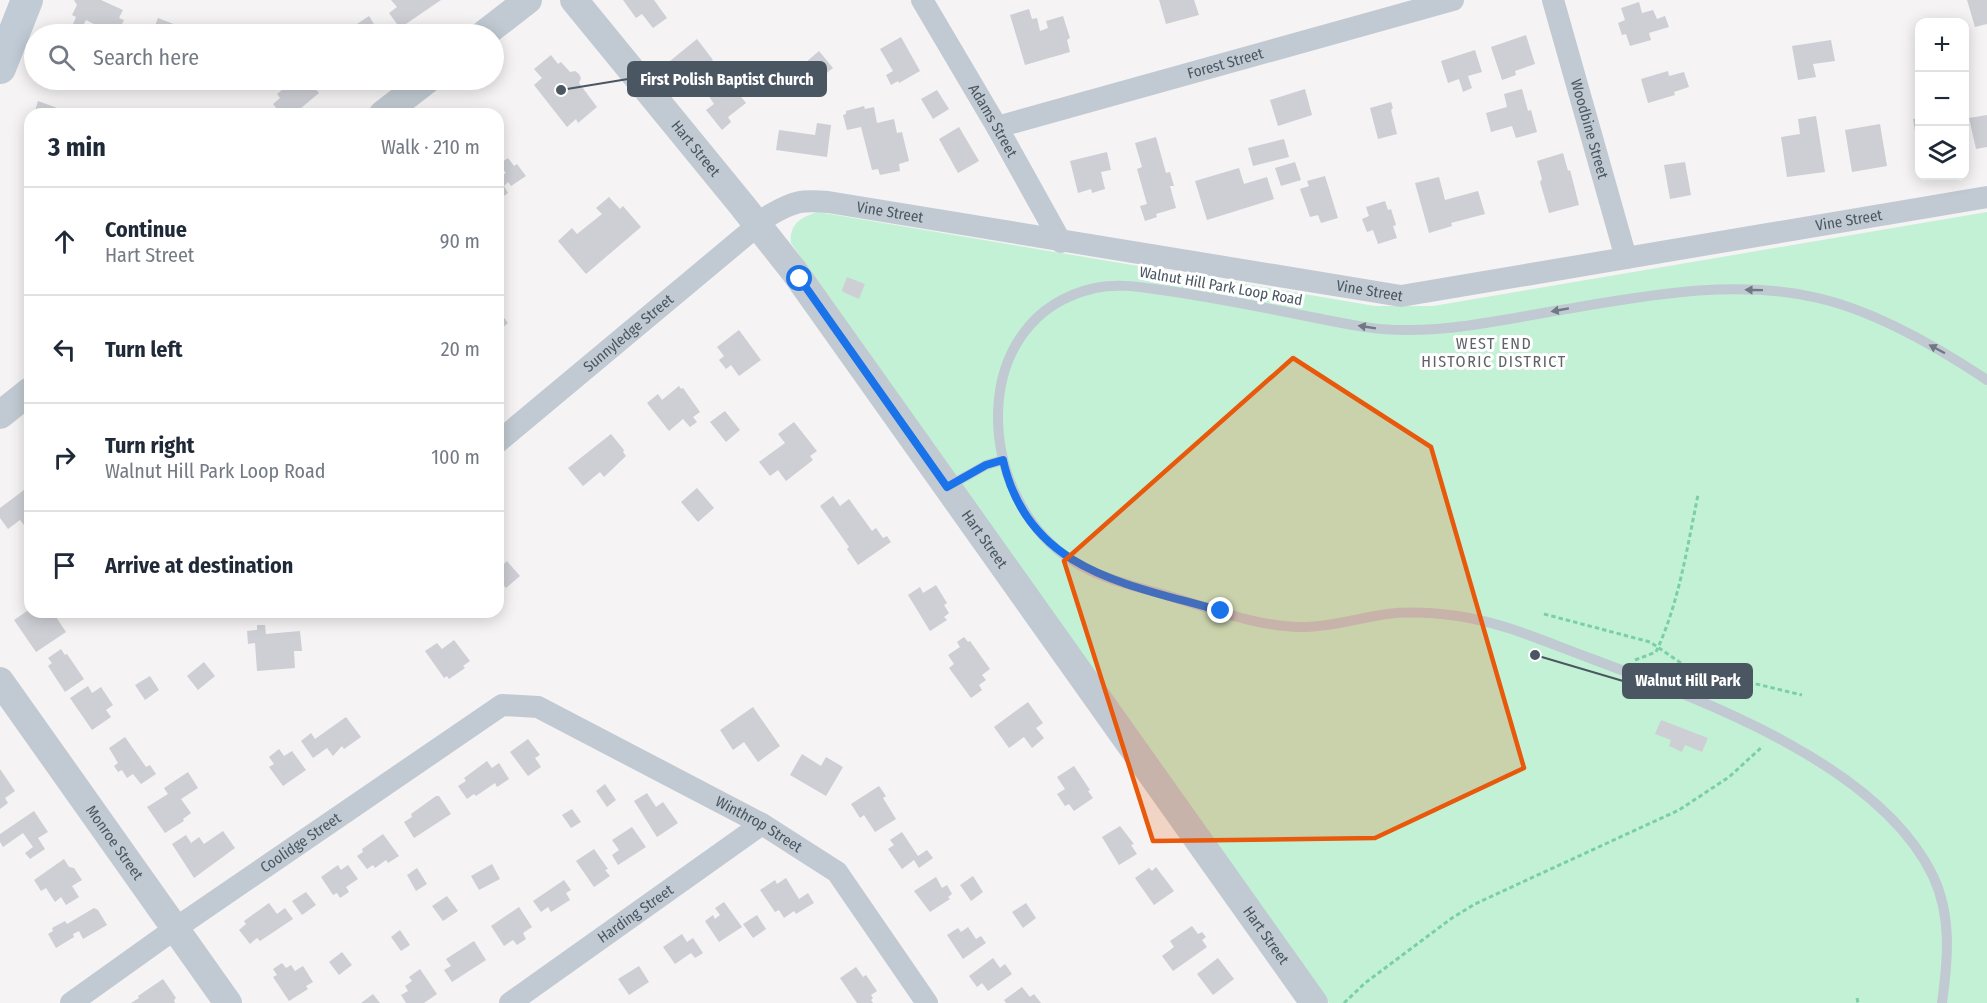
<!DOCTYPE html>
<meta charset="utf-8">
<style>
body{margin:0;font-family:"Fira Sans Condensed",sans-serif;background:#f6f6f7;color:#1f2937}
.controls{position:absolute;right:18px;top:18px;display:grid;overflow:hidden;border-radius:12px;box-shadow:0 3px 15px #0003}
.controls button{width:54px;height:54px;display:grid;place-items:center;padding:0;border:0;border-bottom:2px solid #e0e1e3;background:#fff;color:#1f2937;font:30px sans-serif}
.stop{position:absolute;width:18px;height:18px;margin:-14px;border:4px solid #1a73e8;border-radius:50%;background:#fff}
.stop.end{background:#1a73e8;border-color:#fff;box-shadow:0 2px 6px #0008}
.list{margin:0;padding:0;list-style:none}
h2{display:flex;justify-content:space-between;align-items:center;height:78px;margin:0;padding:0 24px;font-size:26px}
h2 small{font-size:20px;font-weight:400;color:#747a83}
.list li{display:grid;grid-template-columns:39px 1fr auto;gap:18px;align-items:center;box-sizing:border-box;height:108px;padding:0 24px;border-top:2px solid #e0e1e3}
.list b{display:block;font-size:22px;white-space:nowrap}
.list p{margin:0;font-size:20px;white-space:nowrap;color:#747a83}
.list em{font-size:20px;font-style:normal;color:#747a83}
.icon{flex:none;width:33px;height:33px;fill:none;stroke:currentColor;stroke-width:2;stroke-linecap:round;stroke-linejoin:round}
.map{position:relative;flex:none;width:1987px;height:1003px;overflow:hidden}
.search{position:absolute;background:#fff;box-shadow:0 3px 15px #0003;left:24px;top:24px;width:480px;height:66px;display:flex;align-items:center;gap:15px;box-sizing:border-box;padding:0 21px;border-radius:33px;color:#747a83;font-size:22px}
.panel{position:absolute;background:#fff;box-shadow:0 3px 15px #0003;left:24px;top:108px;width:480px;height:510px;border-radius:18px}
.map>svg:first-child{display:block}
.green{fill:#c3f1d5}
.building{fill:#cdcfd5}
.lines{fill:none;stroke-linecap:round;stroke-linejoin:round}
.path{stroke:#7ad0a6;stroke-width:3;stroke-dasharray:4.5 3;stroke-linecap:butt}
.service{stroke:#c1cad2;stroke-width:10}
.minor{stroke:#c1cad2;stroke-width:22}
.tertiary{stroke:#c1cad2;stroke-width:28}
.secondary{stroke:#c1cbd6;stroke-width:32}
.oneway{fill:#6e7983}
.route{stroke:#1a73e8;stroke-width:8}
.marked{fill:#e8590c;fill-opacity:0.2;stroke:#e8590c;stroke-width:4.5;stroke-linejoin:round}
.labels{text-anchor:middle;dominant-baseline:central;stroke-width:6;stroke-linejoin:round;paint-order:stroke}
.street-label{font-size:15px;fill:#4a5661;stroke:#fff}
.neighbourhood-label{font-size:16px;letter-spacing:1.5px;fill:#5f6368;stroke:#fff}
.leader{fill:none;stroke:#4a5661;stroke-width:2}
.callout-dot{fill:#4a5661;stroke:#fff;stroke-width:2}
.callout{fill:#4a5661;stroke:#4a5661;stroke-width:2}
.callout-label{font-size:16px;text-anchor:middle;font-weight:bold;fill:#fff}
</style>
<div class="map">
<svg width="1987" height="1003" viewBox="0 0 1987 1003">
<rect width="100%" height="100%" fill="#f5f3f3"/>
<!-- green -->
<path class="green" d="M818,212L1375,306H1433L1987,212V1003H1329L791,243C789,224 801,217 818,212Z"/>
<!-- building -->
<g class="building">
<polygon points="74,0 101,0 123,10 119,18 124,20 120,28 117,27 114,34 86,20 82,28 73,24 76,17 72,15 77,5"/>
<polygon points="391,0 441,0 400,28 389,13 397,7"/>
<polygon points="623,0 654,0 667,18 653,28 642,14 636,18"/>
<polygon points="1159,0 1194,0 1199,15 1166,24"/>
<polygon points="1967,0 1987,0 1987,24 1975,27"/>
<polygon points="1639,2 1642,13 1653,10 1657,19 1665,16 1669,27 1649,33 1651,40 1630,46 1626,34 1622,35 1618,23 1625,20 1621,8"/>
<polygon points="1029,9 1032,19 1037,18 1040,31 1048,28 1046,21 1063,16 1070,38 1067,40 1070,52 1025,65 1010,15"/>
<polygon points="369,16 380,34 356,34 359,33 354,26"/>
<polygon points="158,18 176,25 173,34 152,34"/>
<polygon points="1526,35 1535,64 1515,71 1516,75 1502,80 1491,47"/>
<polygon points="901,37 920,71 899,83 898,81 891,85 886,75 893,71 880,49"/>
<polygon points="697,39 713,60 686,81 670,61"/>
<polygon points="1831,40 1835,61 1813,64 1816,77 1798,80 1792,46"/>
<polygon points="1475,50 1482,72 1468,76 1472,88 1463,92 1459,79 1448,83 1441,61"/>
<polygon points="819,51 833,68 819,79 805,63"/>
<polygon points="551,55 558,64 561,62 570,72 575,71 579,74 581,78 579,83 597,107 578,123 576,119 567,127 534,85 542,78 534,69"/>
<polygon points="1668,71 1669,76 1684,72 1689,87 1674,92 1675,95 1648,103 1641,79"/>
<polygon points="81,80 95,80 93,84"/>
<polygon points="295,80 308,80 319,93 295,113 281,114 273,104 280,98 277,94"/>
<polygon points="721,85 728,93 734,88 746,103 728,117 731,122 722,130 706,110 714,104 708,95"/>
<polygon points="1305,89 1312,115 1278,126 1270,100"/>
<polygon points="1522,89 1528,111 1531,110 1537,132 1516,138 1512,126 1491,132 1486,113 1507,107 1504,94"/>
<polygon points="937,90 949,109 933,119 921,99"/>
<polygon points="38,101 60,109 59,111 66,114 34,114"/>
<polygon points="1391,102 1393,108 1391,110 1397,134 1378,139 1370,108"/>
<polygon points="864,106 865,109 874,107 877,123 894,119 897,133 902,132 909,161 899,164 900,171 880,175 878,169 872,170 861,127 847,130 843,115 846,114 846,111"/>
<polygon points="1987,115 1987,147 1976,149 1969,118"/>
<polygon points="1816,116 1825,172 1787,177 1781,137 1800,134 1798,119"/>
<polygon points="1920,118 1920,149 1918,149 1913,119"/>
<polygon points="817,123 831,125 827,157 776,150 779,130 815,135"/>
<polygon points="1880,124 1887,166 1852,172 1845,130"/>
<polygon points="959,127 979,161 958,173 939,139"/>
<polygon points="1156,137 1166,173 1170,172 1174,186 1170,186 1176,208 1156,214 1157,217 1145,221 1140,206 1147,204 1137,169 1142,167 1135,143"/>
<polygon points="1284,139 1289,157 1253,166 1248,148"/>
<polygon points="1107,152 1111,170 1101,172 1105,189 1092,193 1091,189 1078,193 1070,161"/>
<polygon points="1563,153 1568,171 1570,170 1579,205 1549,213 1540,182 1542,179 1537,161"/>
<polygon points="508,158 514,166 517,164 526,176 511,186 508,182 504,186 508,193 498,200 498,178 506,173 499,164"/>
<polygon points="1295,162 1301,180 1281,186 1275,168"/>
<polygon points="1685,162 1691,195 1670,199 1664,165"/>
<polygon points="1239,168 1244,184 1267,177 1274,199 1207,220 1195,181"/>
<polygon points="1325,176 1338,218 1321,223 1318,215 1310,217 1300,189 1309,186 1307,181"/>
<polygon points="1439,177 1445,200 1478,191 1485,214 1451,223 1452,226 1429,233 1415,183"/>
<polygon points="609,197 620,209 623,206 641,227 586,274 558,241 572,228 577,234 602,214 596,208"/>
<polygon points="1385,201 1388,210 1391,209 1396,225 1393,226 1397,238 1378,244 1373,230 1367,232 1362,219 1369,216 1366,207"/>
<polygon points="847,277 865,284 859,299 843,292 842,290"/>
<polygon points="498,310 508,323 498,331"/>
<polygon points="739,330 761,360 739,376 731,365 726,369 719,360 724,356 717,347"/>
<polygon points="679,386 681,389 683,388 700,412 693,417 697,422 690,427 683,419 669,431 647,403 658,394 662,400"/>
<polygon points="725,411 740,430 726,442 710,422"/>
<polygon points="794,422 817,451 810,456 813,460 786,481 778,470 770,476 759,462 785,443 778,434"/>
<polygon points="611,434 624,450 623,452 626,456 604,477 600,472 583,486 568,468"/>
<polygon points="28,487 30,491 30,528 27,523 24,525 20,520 8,529 0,518 0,508"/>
<polygon points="697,488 714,508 698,522 681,502"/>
<polygon points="833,496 840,506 849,499 872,531 876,528 883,538 887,536 891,542 858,565 847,549 849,547 820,506"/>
<polygon points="498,546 504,554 498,559"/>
<polygon points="507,561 520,576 506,588 498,579 498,569"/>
<polygon points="936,585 947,603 944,605 949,613 944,617 947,620 930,631 908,595 920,587 923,593"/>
<polygon points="30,609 30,612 46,612 49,617 54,614 66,632 36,652 14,620"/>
<polygon points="257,625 265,625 266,634 300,631 302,651 294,651 295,668 257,671 255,643 248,644 247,631 257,630"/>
<polygon points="964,637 968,642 970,641 990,669 982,675 986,680 979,685 982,690 971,698 949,668 954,664 948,655 960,647 957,642"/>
<polygon points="454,640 470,661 463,666 465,668 449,679 447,676 444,678 425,651 437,643 442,649"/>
<polygon points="61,649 65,655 67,654 84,679 65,692 48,666 52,663 48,658"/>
<polygon points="204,662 215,676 198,690 187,676"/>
<polygon points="150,676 159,690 145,700 135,685"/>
<polygon points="88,686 92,693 101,687 113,705 106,710 111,717 92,730 70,698"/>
<polygon points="1028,702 1043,723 1036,728 1044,738 1032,748 1024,737 1009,748 994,727"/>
<polygon points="753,707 780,746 758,762 744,742 733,750 720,730"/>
<polygon points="346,717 361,737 344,749 342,746 333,756 327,748 313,758 301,741 311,733 315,739"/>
<polygon points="1661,720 1708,738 1702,752 1685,745 1682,752 1669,746 1671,740 1655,734"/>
<polygon points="125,737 146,767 150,765 156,774 141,784 133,774 127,778 122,770 118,772 114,766 118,763 109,748"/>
<polygon points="528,739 540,755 535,758 541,767 528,776 510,752"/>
<polygon points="279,749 284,756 292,751 306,770 283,786 269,767 274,764 269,757"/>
<polygon points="802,754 821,766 826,757 843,767 826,796 790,775"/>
<polygon points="487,761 492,768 499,763 509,779 497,787 495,783 476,796 474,794 467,799 458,786 466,781 464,778"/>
<polygon points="1074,766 1090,790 1088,791 1093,798 1074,811 1069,804 1065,806 1057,794 1065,789 1057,777"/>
<polygon points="0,769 15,791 5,798 8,803 0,809"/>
<polygon points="188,772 198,788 181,799 191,813 183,819 184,821 165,833 147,807 168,794 164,788"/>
<polygon points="605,784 616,800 607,807 596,791"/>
<polygon points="879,786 886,796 883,798 896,819 875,832 864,815 860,818 851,804"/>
<polygon points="647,793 656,807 663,802 678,823 657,837 634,801"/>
<polygon points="436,796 439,796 451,814 414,838 404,822 412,817 411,814"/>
<polygon points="572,809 581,822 571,828 562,815"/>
<polygon points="34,811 48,832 38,838 45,849 30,859 25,853 33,847 23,833 3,847 0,842 0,834"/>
<polygon points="1120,826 1134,844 1131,845 1137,854 1119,865 1102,837"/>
<polygon points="632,827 646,847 618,865 612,855 619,850 612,840"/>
<polygon points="223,831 235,848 194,878 172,844 186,835 191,843 199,837 204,844"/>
<polygon points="902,832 918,856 927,850 933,858 919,868 914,860 902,869 888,849 894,845 890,840"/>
<polygon points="383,834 399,856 388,863 386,860 375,868 373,865 367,869 357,856 363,852 362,849"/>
<polygon points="594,849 608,869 605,870 610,876 594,887 576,861"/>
<polygon points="64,859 69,867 74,868 82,880 72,886 79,897 66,905 61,897 55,902 46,888 41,891 34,880"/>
<polygon points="492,864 500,879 479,890 471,876"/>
<polygon points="338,865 341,870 348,865 358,879 346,887 349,892 340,898 337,893 333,895 321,877"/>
<polygon points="1156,867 1174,891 1154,905 1135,878 1149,868 1152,871"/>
<polygon points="417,868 427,884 416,891 407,875"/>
<polygon points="973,876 983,892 971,901 960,885"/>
<polygon points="936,877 942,888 947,885 952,894 948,897 950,899 930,912 914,891"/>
<polygon points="786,878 799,899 808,893 814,903 796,914 794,911 784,918 779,910 775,912 760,890 775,880 777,884"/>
<polygon points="564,880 571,890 566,893 570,900 551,912 548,907 541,912 533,901"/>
<polygon points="306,892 316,905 302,915 292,901"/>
<polygon points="447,896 458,911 443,921 432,906"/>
<polygon points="724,902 742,927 719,942 705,921 713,915 715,919 720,915 715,908"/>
<polygon points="269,903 277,914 285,908 293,919 260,941 257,938 250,944 239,930 246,924 244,921"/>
<polygon points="1026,903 1036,918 1023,928 1012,912"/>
<polygon points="519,907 532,927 523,933 526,939 517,945 513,940 504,946 491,926"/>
<polygon points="94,908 98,910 107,925 83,939 79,931 73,934 74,937 56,948 48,934 53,931 52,928 65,921 67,924"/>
<polygon points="757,915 766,929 753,938 743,924"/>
<polygon points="1192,926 1198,934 1202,932 1206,937 1202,940 1207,947 1173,971 1162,956 1174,947 1170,941"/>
<polygon points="968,927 976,939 981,936 986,943 963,959 947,935 958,928 961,932"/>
<polygon points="400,930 410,945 401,951 391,937"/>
<polygon points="682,934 687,942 693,938 703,953 695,958 691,953 675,964 663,947"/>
<polygon points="474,941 486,960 452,982 444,970 451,966 446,959"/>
<polygon points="342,952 352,965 339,975 329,962"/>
<polygon points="993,958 1000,968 1005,964 1012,974 988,991 982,983 977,987 969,976"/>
<polygon points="1218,958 1234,979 1213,995 1197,974"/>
<polygon points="282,963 286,968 291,965 295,971 303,966 313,982 306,986 308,989 289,1001 273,977 277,975 273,969"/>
<polygon points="639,966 649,982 629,995 618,979"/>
<polygon points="856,967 863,977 866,975 877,991 871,995 873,998 871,1000 873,1003 857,1003 840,978"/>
<polygon points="420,969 437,994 424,1003 406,1003 401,995 408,991 405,986 412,981 409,977"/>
<polygon points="163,979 176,998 174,1000 175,1003 131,1003 139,998 138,996"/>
<polygon points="1022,987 1030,997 1034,994 1041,1003 1006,1003 1004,1000"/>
<polygon points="373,994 380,1003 361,1003"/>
</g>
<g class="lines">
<!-- path -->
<g class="path">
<polyline points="1544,614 1650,642 1681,663 1690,668 1802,695"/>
<path d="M1635,660L1656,652C1679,603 1687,548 1698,495"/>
<polyline points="1857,998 1858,1003"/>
<polyline points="1344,1003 1365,983 1452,918 1475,904 1516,885 1679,810 1729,777 1763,746"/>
</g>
<!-- service -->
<g class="service">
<polyline points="947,487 986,465 1003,460"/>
<path d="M1942,1003C1948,960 1952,916 1933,876C1879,764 1702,700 1592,659C1548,643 1505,623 1458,616C1435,613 1411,611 1387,614C1360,618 1334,626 1306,627C1260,628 1213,609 1169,596C1136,586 1098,579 1070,559C974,495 966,317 1095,288C1115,284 1134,286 1154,289C1208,296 1262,307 1316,318C1347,324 1378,331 1409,330C1460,330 1511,318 1561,310C1644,296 1735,278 1818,298C1875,311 1939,348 1987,380"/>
</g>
<!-- minor -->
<g class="minor">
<path id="s1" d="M922,0L997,127L1061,242"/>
<path id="s2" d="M1553,0L1626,258"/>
<path id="s3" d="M997,127L1453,0"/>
<path id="s4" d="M498,442L770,215C794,201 801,200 828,202L1401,296L1987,197"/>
<path id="s5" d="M71,1003L176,928L502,705L538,707L762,824L837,872L927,1003"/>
<path id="s6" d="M510,1003L762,824"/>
</g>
<!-- tertiary -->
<g class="tertiary">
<path id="s7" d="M574,0L741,204L794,271L1314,1003"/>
<polyline points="484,34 528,0"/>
<polyline points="383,114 427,80"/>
<polyline points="0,415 30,391"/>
<path id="s8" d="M0,681L228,1003"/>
</g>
<!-- secondary -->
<polyline class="secondary" points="0,68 27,0"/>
</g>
<!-- one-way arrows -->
<defs><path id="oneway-solid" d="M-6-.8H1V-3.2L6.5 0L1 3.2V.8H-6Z" transform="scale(1.5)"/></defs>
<g class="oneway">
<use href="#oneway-solid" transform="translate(1754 290) rotate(-179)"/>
<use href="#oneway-solid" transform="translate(1560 310) rotate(170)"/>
<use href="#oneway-solid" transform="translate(1367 327) rotate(-171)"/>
<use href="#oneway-solid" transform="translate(1937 349) rotate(-152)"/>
</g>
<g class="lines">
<!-- route -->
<path class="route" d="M800,279L947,487L986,465L1003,460C1028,572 1128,584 1221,611"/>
</g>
<!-- marked area -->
<path class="marked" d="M1293,358L1431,447L1524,768L1375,838L1153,841L1064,561Z"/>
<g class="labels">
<!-- street labels -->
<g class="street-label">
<text stroke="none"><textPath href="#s3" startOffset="237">Forest Street</textPath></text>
<text stroke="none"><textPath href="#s1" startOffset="140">Adams Street</textPath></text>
<text stroke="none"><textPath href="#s2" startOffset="134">Woodbine Street</textPath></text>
<text stroke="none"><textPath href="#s7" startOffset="192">Hart Street</textPath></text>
<text stroke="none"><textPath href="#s4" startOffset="478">Vine Street</textPath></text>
<text stroke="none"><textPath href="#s4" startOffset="1450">Vine Street</textPath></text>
<text transform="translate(1221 286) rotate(10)">Walnut Hill Park Loop Road</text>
<text stroke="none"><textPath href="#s4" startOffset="964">Vine Street</textPath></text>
<text stroke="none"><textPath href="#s4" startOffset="170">Sunnyledge Street</textPath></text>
<text stroke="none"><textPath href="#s7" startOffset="678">Hart Street</textPath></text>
<text stroke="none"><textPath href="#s5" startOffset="810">Winthrop Street</textPath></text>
<text stroke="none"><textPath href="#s8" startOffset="198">Monroe Street</textPath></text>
<text stroke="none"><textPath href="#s5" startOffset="280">Coolidge Street</textPath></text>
<text stroke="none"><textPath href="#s6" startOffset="154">Harding Street</textPath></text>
<text stroke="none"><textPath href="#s7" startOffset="1164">Hart Street</textPath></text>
</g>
<!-- neighbourhood labels -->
<g class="neighbourhood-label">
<text x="1494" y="343">WEST END<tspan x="1494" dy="18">HISTORIC DISTRICT</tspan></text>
</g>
</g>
<!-- callouts -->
<path class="leader" d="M561 90L628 79M1535 655L1623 681"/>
<g class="callout-dot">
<circle cx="561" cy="90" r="6"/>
<circle cx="1535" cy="655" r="6"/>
</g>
<g class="callout">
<rect x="628" y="62" width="198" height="34" rx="6"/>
<rect x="1623" y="664" width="129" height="34" rx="6"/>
</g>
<g class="callout-label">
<text x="727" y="85">First Polish Baptist Church</text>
<text x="1688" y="686">Walnut Hill Park</text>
</g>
</svg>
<div class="controls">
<button>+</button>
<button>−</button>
<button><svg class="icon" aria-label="layers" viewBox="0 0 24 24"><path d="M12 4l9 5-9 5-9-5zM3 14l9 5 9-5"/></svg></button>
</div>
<div class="stop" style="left:800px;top:279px"></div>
<div class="stop end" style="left:1221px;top:611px"></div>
<div class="search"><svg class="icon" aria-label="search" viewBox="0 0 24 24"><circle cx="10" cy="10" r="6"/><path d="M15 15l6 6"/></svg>Search here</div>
<section class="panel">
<h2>3 min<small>Walk · 210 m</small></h2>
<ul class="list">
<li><svg class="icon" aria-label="ahead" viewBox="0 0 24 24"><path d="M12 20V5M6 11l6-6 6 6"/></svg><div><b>Continue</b><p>Hart Street</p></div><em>90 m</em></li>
<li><svg class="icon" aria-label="left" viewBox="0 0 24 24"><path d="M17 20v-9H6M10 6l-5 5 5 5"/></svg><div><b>Turn left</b></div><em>20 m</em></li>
<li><svg class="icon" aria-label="right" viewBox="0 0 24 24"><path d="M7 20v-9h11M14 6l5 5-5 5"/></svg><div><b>Turn right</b><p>Walnut Hill Park Loop Road</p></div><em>100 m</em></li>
<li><svg class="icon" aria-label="arrive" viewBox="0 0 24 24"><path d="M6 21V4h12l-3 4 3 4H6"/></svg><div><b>Arrive at destination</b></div></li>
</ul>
</section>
</div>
